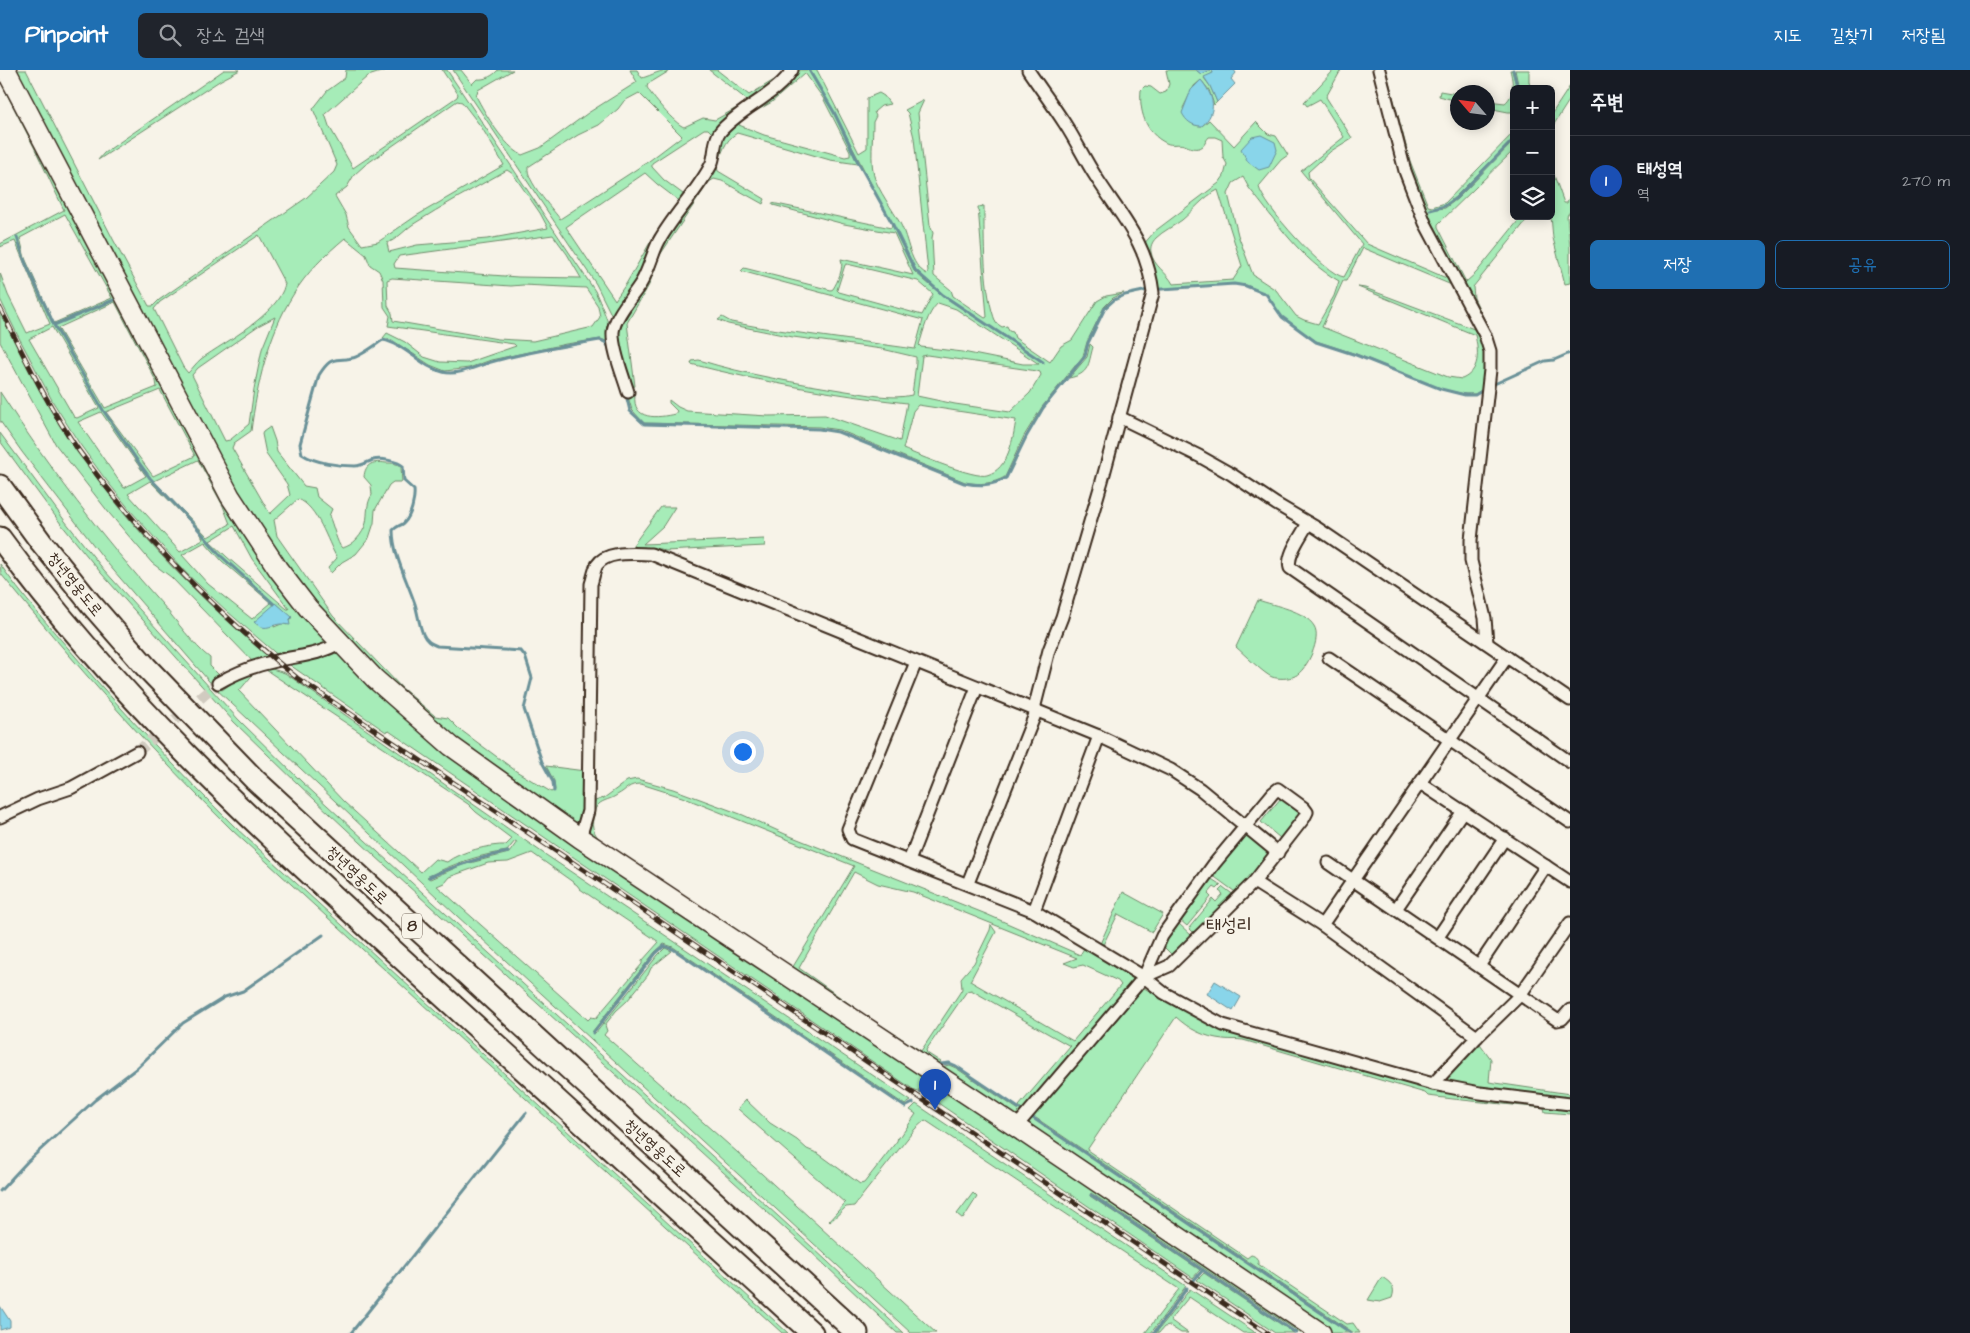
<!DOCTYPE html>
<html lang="ko">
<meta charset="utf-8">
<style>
body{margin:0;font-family:"Architects Daughter","Poor Story",sans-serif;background:#20242c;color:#f1f3f6}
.controls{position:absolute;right:15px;top:15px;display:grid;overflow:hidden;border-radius:8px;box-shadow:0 2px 12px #0003}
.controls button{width:45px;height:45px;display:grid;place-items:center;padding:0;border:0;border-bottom:1px solid #363941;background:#171b24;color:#f1f3f6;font:25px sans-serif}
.compass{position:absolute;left:1450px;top:15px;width:45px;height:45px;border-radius:50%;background:#171b24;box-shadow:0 2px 12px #0003;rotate:298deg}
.you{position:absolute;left:742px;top:681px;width:18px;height:18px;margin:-12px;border:4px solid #fff;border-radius:50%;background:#1a73e8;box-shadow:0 0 0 8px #1a73e833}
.badge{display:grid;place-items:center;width:32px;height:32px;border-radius:50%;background:#1f6fb2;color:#fff;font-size:16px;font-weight:700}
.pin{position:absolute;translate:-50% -41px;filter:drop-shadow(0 1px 2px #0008)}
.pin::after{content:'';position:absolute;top:26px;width:18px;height:15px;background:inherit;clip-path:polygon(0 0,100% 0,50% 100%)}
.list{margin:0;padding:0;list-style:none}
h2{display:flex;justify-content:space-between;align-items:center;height:65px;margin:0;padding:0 20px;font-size:21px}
h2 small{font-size:16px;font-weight:400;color:#9ea1a6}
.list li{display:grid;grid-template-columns:32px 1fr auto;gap:15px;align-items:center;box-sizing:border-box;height:90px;padding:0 20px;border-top:1px solid #363941}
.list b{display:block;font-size:19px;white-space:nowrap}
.list p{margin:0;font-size:16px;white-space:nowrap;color:#9ea1a6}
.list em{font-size:16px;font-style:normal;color:#9ea1a6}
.actions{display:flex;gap:10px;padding:15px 20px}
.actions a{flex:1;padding:11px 0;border:1px solid #1f6fb2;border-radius:8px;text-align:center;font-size:18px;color:#1f6fb2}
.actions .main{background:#1f6fb2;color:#fff}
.icon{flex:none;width:28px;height:28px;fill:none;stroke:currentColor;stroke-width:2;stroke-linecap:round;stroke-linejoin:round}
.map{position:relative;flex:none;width:1570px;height:1263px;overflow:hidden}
header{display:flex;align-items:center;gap:30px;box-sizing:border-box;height:70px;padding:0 25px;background:#1f6fb2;color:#fff}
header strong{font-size:24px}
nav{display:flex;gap:28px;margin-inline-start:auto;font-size:18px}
.search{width:350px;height:45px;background:#20242c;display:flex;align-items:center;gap:12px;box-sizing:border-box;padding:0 18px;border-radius:8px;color:#9ea1a6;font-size:19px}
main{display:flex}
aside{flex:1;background:#171b24}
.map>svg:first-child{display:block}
.green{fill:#a6ecb8;stroke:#708b6b;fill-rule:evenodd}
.water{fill:#89d5ea;stroke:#6a9198}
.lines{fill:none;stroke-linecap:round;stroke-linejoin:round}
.stream{stroke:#6a9198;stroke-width:3}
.minor-tunnel{stroke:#d1cbc0;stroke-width:11;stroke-dasharray:11 5.5;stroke-linecap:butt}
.minor-casing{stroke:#3b2a1e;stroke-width:15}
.primary-casing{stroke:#3b2a1e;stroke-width:22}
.motorway-casing{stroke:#3b2a1e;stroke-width:25}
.minor{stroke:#f7f3e8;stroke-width:11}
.primary{stroke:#f7f3e8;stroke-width:19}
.motorway{stroke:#f7f3e8;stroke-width:21}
.rail-casing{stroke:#3b2a1e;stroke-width:5}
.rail{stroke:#f7f3e8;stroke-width:3;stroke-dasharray:9;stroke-linecap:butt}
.labels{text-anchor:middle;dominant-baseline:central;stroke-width:4.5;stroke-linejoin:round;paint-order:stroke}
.shield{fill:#f7f3e8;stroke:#73665b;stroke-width:1}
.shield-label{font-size:15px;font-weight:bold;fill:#3b2a1e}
.street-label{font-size:16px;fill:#3b2a1e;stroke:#f7f3e8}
.quarter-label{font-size:19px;fill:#3b2a1e;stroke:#f7f3e8}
</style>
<header>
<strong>Pinpoint</strong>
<div class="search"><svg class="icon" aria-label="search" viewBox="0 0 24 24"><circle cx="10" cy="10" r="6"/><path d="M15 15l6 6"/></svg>장소 검색</div>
<nav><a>지도</a><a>길찾기</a><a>저장됨</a></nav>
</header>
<main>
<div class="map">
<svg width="1570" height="1263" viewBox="0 0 1570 1263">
<rect width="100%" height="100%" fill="#f7f3e8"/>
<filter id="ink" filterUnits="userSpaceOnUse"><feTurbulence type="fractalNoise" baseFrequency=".02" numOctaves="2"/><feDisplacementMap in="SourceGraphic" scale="10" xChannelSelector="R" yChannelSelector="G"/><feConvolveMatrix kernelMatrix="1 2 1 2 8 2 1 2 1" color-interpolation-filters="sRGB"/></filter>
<g filter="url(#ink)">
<!-- green -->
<g class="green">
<path d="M12,0H26L114,171L149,236H153L159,230L306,128L334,102L337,95L313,39L327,21L345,8L346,0H387L368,6L325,44L329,56L353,98L457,27L458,24L442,0H447L595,221C603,239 613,260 612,280L606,271L601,269L566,274L491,290L469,298L445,301L430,295L392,270L383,268L387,263L405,272L424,287L440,292L467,293L516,276L514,274L388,256L390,246L384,237L383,210L379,201L370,195L366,185L345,168C326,184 306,203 293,225C268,265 257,315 251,361L234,373L232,378L270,444L290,425L287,414L266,384L262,364L263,362L270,357L275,371L277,382L304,416L315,418L317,427L332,439L329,446C333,454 337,474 342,478C353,476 363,464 366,453C368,443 366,434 372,425L371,415L364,407C365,393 374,391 386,393C392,393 397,393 401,397L402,412H393L389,415L375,440L374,453L369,468L356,484L342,492L331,503L328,498L337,488C327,471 318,437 298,429L274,450L277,466L333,546L402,618L435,646L448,648L458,658L516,701L551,722L555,720L554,711L546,696L585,701L586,736L581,750L573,753L493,699L400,624L311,531L232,416ZM457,31L462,32L482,58L504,95L416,146L378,172L362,175L349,157L346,145L335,126L347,117L354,105L365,95ZM507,100L513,104L540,143L548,158L487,169L417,175L389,182L387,173C396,170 404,161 412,155C443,135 475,118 507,100ZM259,165L285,214C278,245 226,271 201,289C196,293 192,299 188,303L183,297L154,239L160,232ZM553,165L567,184L581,208L518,207L395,198L394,194L399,186ZM392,208L511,216L523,215L586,218L598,236L600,247L593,257L533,271L498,269L393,251L392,243L388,236L387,210ZM275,247L262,279L254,319L249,354L230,370L225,371L192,305L198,298L258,256Z"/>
<polygon points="224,0 240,0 221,10 98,90 104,83"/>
<path d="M453,0H461L472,14L477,9C485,10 493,6 498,0H513L478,20L476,26C486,45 503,75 522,85L540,78L588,43L637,12L630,0H637L642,8C653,5 659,0 671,0L648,14L647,17C651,26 675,54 684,57L703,48L715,50L742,35L747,30L709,0H717L749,25L791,0L731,47L711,89L612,252L611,244L596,214ZM639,23L682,66L649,91L560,149C551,137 526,111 528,97L578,65L599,55L618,39L624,31ZM704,59H708L714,65C707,92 702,101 686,123L683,124L664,110L652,97V93ZM645,103L657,114L678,130L679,132L668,150L655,164L626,214L615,230L566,157Z"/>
<path d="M796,0H808L833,42L858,94L830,90L737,63C724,71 722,83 717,97L718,101L765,129L763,134L722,111L714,109L709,112L660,185L649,215L627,253L635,316L629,319L617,267L618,256L722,65ZM805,3L823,28L850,81V86L845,87L764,65L739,55L742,49L772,32Z"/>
<path d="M810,0H817L859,83L867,78V28L879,23L884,26L890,34L881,36L874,42L876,46L873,52C873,69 870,90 874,106C877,118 894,142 900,153C909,169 909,195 927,204L928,201L914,68L908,43L905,40L924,30L918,43L930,155L933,163L932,168L934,206L951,220L953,226L985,248L987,247L978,137L984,136C984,170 983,221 996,253L1002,257L1007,256L1009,261L1013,262L1015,268L1050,292L1061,276L1072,270L1097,231L1106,226L1124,223L1113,228L1104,237L1087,272L1083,286L1042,337L1024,366L1005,407C992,414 979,415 965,412L839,360L819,357L644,353L632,340L627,324L631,322L635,325C632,351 658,348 675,344L677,341L669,333V330L678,337L687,341L768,346L825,345L900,371L907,333C834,325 762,312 691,294L692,291L699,290C747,305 797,313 846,321C866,324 892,330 912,325L916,293V287L882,279L793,267L728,254L718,250L722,247L731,252L764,258L915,279L923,250L741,201L744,198L831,220L833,219C838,211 844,198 841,189L913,205L894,163L844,154L773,135L772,133L891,158L892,154L914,201L924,210L943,226L1045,294L944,225L916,200L834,42ZM847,194L918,211L933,224L922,245L839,222L837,220L845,195ZM938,233L956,239L1039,294H1023L963,282L921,277L919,275C924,260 927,244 938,233ZM927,285L1037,301L1040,302L1041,305L1030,323L1010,342L955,334L917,326L922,286ZM918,335L1016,350C1013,368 1009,399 987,405C975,409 918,385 903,379L913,341Z"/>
<path d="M1166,0H1196L1201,4L1212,0L1213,3L1204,8L1210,16L1217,32L1214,35L1209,20L1201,10L1194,16L1183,38C1187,48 1189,56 1202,56L1209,50L1234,76L1256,52L1268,64L1276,66L1288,85L1281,90L1260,115L1259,117C1263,135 1325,205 1344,207L1362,174L1301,101L1344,67L1320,29L1307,36L1304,32L1334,0H1341L1326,27L1352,68L1331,81L1308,102L1309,108L1367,174L1451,210L1454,216L1363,178L1346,211H1343L1322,257L1448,307L1462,309C1480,301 1479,283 1475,265L1358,217L1365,218L1474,259L1477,257L1486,278V317L1475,324H1465L1441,319L1356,284L1316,271L1282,247L1267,224L1246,215L1234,214L1156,219L1143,175L1155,161L1219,113L1224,106L1227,94L1223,87L1222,70L1215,67H1209C1206,70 1205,74 1203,76C1197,81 1190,77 1184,75C1178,73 1172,76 1166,73C1145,63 1139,40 1141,20L1145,16L1151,17L1160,24L1166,22L1169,14ZM1243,107L1249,118C1276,151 1301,190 1339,211L1334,226L1318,254L1304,250L1296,246L1276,220L1253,205L1238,165L1228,124L1233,113ZM1218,120L1242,196L1233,210L1173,214C1167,202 1153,196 1151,182C1150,177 1152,172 1156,168C1163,161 1174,156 1182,150C1194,140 1203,127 1218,120Z"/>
<polygon points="1382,0 1386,0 1410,91 1428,136 1432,137 1445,133 1514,62 1514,68 1455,127 1444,136 1429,140 1445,138 1457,129 1514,71 1514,80 1438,154 1438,157 1466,212 1476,203 1522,146 1530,146 1473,217 1474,228 1485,251 1483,252 1434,158 1407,97"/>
<path d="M1510,0H1512L1517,19H1514V42H1508L1488,38V31L1505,33C1515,25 1513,12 1510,0Z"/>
<polygon points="1515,0 1529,0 1529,12 1531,19 1519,19"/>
<path d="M0,1L101,192L325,567V575L281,588L228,542L187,504L130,440L103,406L79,373L53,332L17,264L0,229V203L8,225L27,263L50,254L15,171L0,177V174L64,140L34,77L0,11ZM65,144L112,228L54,253L25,188L20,168ZM115,232L156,311L157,317L105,338L58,258ZM52,257L99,338L77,348L74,347L29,269ZM160,320L195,386L153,406L106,342ZM101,342L146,406L124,418L78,352ZM198,390L223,436L230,454L208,467L154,411ZM150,411L200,462L203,469L180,482L128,424ZM234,456L252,489L289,539H287L227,487L210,471ZM205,472L222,491L271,533L252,549L208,514L182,485ZM276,533L292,548H289L287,555L284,553L274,557Z"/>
<polygon points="1570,16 1570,29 1551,59 1551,45"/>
<polygon points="1440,21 1457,24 1457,31 1439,26"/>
<polygon points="1551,97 1564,133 1567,133 1570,126 1570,141 1567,146 1570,177 1570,213 1565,214 1553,168 1551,146"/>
<path d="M0,242C23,290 49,337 78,381C131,460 200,529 272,590L256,595L171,507L152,493L109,443L56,375L0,272Z"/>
<path d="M1090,274L1093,277C1088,294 1090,304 1069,308L1087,287Z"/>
<path d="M0,322C48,397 103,468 162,534C176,550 194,576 210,588V596L220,606L213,612L222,620L239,608L255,602L239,621L344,732L421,802L435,789L447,792C459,782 491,774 506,775L512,769L476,742L468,734L266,600L272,599L285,603L543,783L911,1031L905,1035L673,877L664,874L655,882L592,962L595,964L658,885L665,878L672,881L651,898L648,905L627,931L616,941L605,955L607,961L604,965L762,1104L936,1263H911L456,845L214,617L108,494L22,382L0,351ZM515,771L517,772L509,783L462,795L430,809L427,807C452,794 479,785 507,781ZM532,783L577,815L580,819L659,872L642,891V894L596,948L591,947L588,950L437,816L444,813L449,807L488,793L508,792Z"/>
<polygon points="0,363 65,451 104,500 238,649 302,712 378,782 812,1177 904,1263 897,1263 809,1180 375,786 299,715 234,652 101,503 61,454 0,371"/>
<polygon points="661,437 675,437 663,456 643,474 764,469 765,476 665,481 660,479 630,479"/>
<path d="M0,494C22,526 49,556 75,586C126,645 180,703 236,758L788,1263H782L233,761C150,680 74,593 1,504Z"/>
<path d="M1258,530C1275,536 1304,540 1314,556C1322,568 1307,600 1295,606C1288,609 1278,609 1272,607C1264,604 1244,584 1236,577Z"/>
<polygon points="339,582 375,617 929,1007 917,1022 389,661 386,662 287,593 328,586"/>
<path d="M637,709L673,719L743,745L785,764L986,844L1080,885L1086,875L1094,882V885L1129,903L1135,910L1020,1046L1014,1048L941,997L949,995L956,998L1019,1040L1021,1039L1019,1036L1070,976L971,920L967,921L926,980L927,983L941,992L937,994L791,900L854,796L682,727L641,714C628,714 627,720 617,725C612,729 603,730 599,734C596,736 594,741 594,745C588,764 602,771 615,783L589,764C586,754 590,741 595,731L604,728L627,711ZM854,802L878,814L913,822L1077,888L1064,893L1074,897L1083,895L1118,911L1121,915L1073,971L970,911L996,862L991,855L990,860L974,893L961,908L962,919L959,924L921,981L865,945L799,898Z"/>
<polygon points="1281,728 1300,744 1280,768 1261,752"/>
<polygon points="1245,762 1272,785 1238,824 1212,805"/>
<polygon points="1210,808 1221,815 1217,819 1214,817 1208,824 1211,827 1187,856 1180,850"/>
<polygon points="1223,817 1235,826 1195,864 1189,858 1213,829 1216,832 1223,824 1219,821"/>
<polygon points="1123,822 1163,844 1152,862 1118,844 1103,875 1100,874"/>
<polygon points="1178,853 1192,866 1172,885 1162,875"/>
<path d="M1144,918L1211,955L1305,982L1570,1036V1044L1545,1042L1544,1038C1505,1034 1466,1031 1428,1026L1425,1023L1243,970C1236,969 1230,970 1223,969C1204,967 1189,959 1176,947L1087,1080L1247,1188L1251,1185C1256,1186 1258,1189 1258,1194L1347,1254L1353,1253L1360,1263H1354L1036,1048L1034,1049L1350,1263H1331L1028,1059L1030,1048Z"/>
<polygon points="1478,971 1491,989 1489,1012 1570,1024 1570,1028 1473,1018 1444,1012 1443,1008"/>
<polygon points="932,1008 1310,1263 1300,1263 1091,1123 1090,1126 1200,1200 1193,1208 922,1022"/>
<polygon points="746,1030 770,1053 797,1070 807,1079 819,1084 860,1114 864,1113 897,1071 898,1067 901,1066 916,1044 910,1040 916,1034 1186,1216 1151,1263 1145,1263 1179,1219 925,1050 915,1059 854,1136 846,1137 830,1152 829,1151 845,1133 738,1039"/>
<polygon points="973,1123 977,1127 963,1149 957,1144"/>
<polygon points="1204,1203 1294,1263 1275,1263 1197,1210"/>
<path d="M1382,1207C1391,1213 1396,1217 1392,1228L1380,1232L1368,1230Z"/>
<polygon points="1190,1219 1256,1263 1243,1263 1189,1227 1170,1250 1188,1263 1181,1263 1170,1256 1164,1257 1159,1263 1156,1263"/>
</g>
<!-- water -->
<g class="water">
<polygon points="1196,0 1234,0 1236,3 1231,9 1235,14 1217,32 1210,16 1204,7 1213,3 1212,0 1201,4"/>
<path d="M1201,10C1214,26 1218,41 1202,56C1192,56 1186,51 1182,43L1191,20Z"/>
<polygon points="1261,65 1275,72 1277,80 1269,97 1259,100 1248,92 1241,79 1252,67"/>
<path d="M276,533L292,547L289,550L290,555C287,555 285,554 282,554C270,554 266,563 254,552Z"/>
<polygon points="1215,911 1241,927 1233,941 1207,924"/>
<polygon points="0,1236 10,1251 10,1257 0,1260"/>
</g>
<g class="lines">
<!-- stream -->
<g class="stream">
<polyline points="809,0 834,42 859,94 892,153 915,200 943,225 1043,292"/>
<polyline points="1513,0 1518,19"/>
<polyline points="1430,140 1445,136 1456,128 1514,69"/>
<polyline points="17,167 25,192 54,255 103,340 139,393 150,408 198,459 221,486 274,534"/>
<polyline points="54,255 114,230"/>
<polyline points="1490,316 1545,291 1554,290 1570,283"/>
<path d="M626,325L630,341L644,354L819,359L838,362L964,413C980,416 992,416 1006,408L1026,367L1043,338L1085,286L1088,273L1105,238L1114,230L1125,225L1148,220L1234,214L1246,216L1266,224L1282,247L1316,272L1356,285L1441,319L1465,325H1475L1485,319"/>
<path d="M554,721L553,712L542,692L524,639L532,608L525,586L521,581L437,576C430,573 426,571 423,564C419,555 418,544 415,534C407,510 393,485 393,460C397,456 400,456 404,453C411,446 415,430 414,420L404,411L403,396C398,391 381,388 373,390C367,392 362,396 355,396C339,396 315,393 302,384L300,374L319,305C332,285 333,292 352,288C360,287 375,275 383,270C405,274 421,297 443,302C457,306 478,296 491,292C526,282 564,276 600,270L605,272L610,279"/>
<path d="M429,807C455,796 480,787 508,782"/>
<polyline points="593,963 656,883 664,876 673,879 905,1037 913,1033"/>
<polyline points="938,997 941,994 949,993 956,996 1020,1039"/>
<polyline points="920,1022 929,1008"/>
<polyline points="1033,1048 1351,1263"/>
<polyline points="0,1121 27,1092 95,1030 137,998 183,953 225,927 243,921 323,865"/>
<polyline points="1091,1125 1296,1263"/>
<polyline points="1194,1210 1203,1200"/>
<polyline points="351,1263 526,1043"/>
<polyline points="1154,1263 1187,1218"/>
</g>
<!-- minor-tunnel -->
<polyline class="minor-tunnel" points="137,682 218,613"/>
<!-- minor casing -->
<g class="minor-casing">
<g id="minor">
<polyline points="1379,0 1405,101 1425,153 1485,265 1490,281 1490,300 1471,470 1471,491 1485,548 1487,573"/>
<path d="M628,322C623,305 612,279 613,262C614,247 633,226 641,213C649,200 652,184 659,171C674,144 697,122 711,95C716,85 713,71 720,62C739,39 778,24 792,0"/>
<polyline points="1119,347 1199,386 1231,404 1276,434 1317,458 1570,630"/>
<path d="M1308,453C1302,465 1286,485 1290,498L1570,692"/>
<polyline points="1329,588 1570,752"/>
<polyline points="916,592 848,759 852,769 1034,841 1144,907 1164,923 1223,955 1433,1014 1480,1023 1570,1034"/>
<path d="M218,613C235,603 257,595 276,591C301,585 316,586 340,573"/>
<polyline points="1420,713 1570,812"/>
<polyline points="0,747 38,729 71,718 137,682"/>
<path d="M580,768L588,741L591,514C593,509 594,500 597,495C607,480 636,484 651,484L1099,666L1171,700L1200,719L1278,783"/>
<polyline points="909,791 977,617"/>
<polyline points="1328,793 1557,950 1562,949 1570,940"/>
<polyline points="1254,812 1322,855 1477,967 1433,1014"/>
<path d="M968,813L1036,642L1035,635L1049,580L1062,547L1102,411L1153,223C1147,172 1122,148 1096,107C1085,90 1076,71 1065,54C1053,35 1040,18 1028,0"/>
<polyline points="1396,839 1463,741"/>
<polyline points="1034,841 1099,666"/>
<polyline points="1322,855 1507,587"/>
<polyline points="1438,867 1505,768"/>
<polyline points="1479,896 1546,796"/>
<polyline points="1477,967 1520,925 1570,853"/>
<polyline points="1016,1057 1144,907 1169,896 1254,812 1304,748 1307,742 1304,738 1278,719 1273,723 1214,794 1162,866 1144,907"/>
</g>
</g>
<!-- primary casing -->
<g class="primary-casing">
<polyline id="primary" points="6,0 230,426 278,499 308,538 375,609 451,676 580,768 1016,1057 1321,1263"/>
</g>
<!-- motorway casing -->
<g class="motorway-casing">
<g id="motorway">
<polyline points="0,416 41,472 91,534 146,597 255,710 857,1263"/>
<path d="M0,468C117,629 265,763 411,897C544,1019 678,1141 812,1263"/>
</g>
</g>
<!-- minor -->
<use href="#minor" class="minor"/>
<!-- primary -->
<use href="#primary" class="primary"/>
<!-- motorway -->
<use href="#motorway" class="motorway"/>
<!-- rail casing -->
<g class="rail-casing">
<path id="rail" d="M0,238C24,286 48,337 79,381C141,466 216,542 297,608L593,806L1267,1263"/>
</g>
<!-- rail -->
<use href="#rail" class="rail"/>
</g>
</g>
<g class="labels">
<!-- shield labels -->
<rect class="shield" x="402" y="843.5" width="20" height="25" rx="4"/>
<g class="shield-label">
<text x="412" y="856">8</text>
</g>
<!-- street labels -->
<g class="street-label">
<text transform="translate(75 514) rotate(51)">청년영웅도로</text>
<text transform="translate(357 805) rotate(43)">청년영웅도로</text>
<text transform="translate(655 1078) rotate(42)">청년영웅도로</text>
</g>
<!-- quarter labels -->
<g class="quarter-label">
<text x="1229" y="855">태성리</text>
</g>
</g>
</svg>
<div class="controls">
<button>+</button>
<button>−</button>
<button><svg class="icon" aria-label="layers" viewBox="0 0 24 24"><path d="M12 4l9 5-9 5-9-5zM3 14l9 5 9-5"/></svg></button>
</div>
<svg class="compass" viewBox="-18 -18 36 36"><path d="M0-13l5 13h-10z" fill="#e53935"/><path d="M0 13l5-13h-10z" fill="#9ea1a6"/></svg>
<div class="you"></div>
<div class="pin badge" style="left:935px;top:1040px;background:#1a4fb4">1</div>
</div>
<aside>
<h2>주변<small></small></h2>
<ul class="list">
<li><span class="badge" style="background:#1a4fb4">1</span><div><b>태성역</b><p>역</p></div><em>270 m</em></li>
</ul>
<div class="actions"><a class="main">저장</a><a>공유</a></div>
</aside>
</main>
